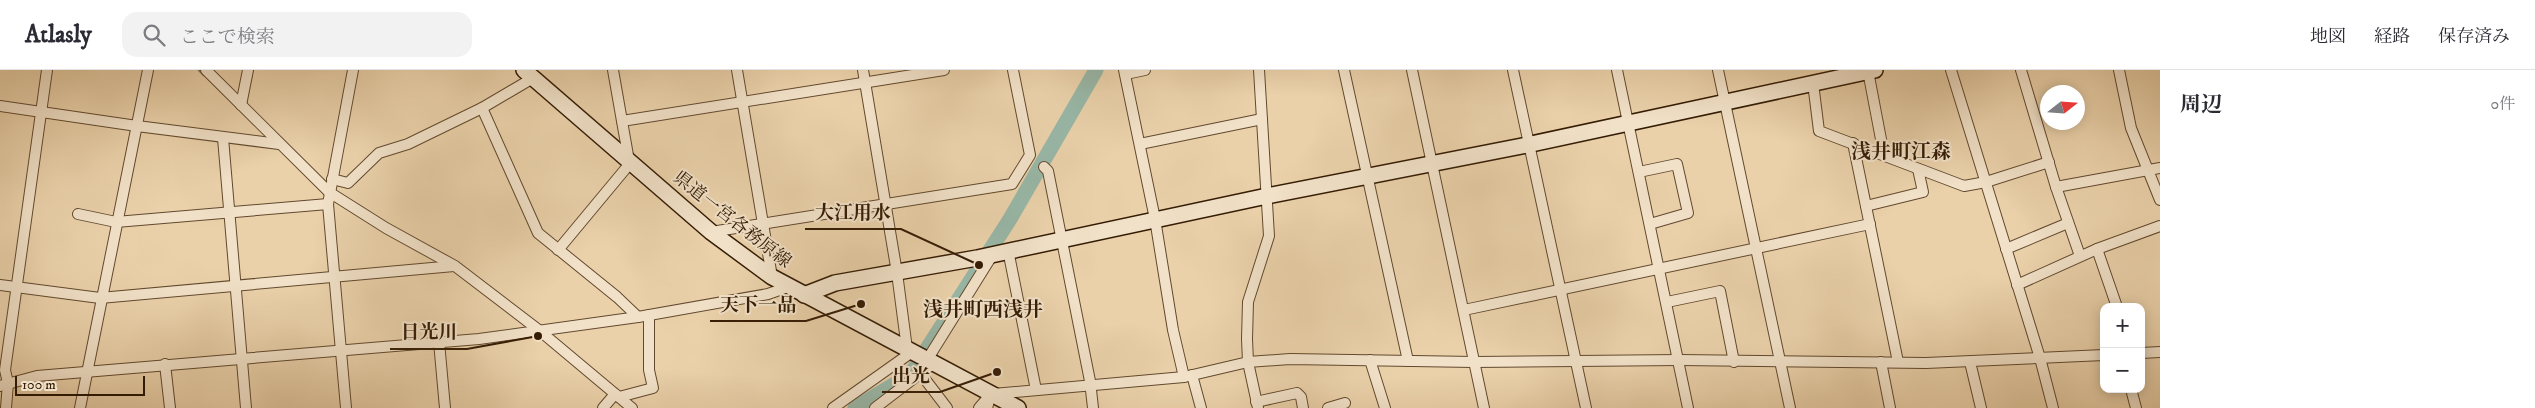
<!DOCTYPE html>
<html lang="ja">
<meta charset="utf-8">
<style>
body{margin:0;font-family:"IM FELL DW Pica","Noto Serif JP",serif;background:#f2f2f3;color:#2b2b33}
.controls{position:absolute;right:15px;bottom:15px;display:grid;overflow:hidden;border-radius:10px;box-shadow:0 2px 12px #0003}
.controls button{width:45px;height:45px;display:grid;place-items:center;padding:0;border:0;border-bottom:1px solid #e1e1e2;background:#fff;color:#2b2b33;font:25px sans-serif}
.compass{position:absolute;left:2040px;top:15px;width:45px;height:45px;border-radius:50%;background:#fff;box-shadow:0 2px 12px #0003;rotate:73deg}
.scale{position:absolute;left:15px;bottom:12px;width:130px;box-sizing:border-box;padding-left:5px;border:2px solid #341c04;border-top:0;font-size:14px;line-height:18px;white-space:nowrap;color:#341c04;-webkit-text-stroke:4px #f1e1c8;paint-order:stroke}
.list{margin:0;padding:0;list-style:none}
h2{display:flex;justify-content:space-between;align-items:center;height:65px;margin:0;padding:0 20px;font-size:21px}
h2 small{font-size:16px;font-weight:400;color:#7c7c81}
.icon{flex:none;width:28px;height:28px;fill:none;stroke:currentColor;stroke-width:2;stroke-linecap:round;stroke-linejoin:round}
.map{position:relative;flex:none;width:2160px;height:338px;overflow:hidden}
header{display:flex;align-items:center;gap:30px;box-sizing:border-box;height:70px;padding:0 25px;background:#fff;border-bottom:1px solid #e1e1e2}
header strong{font-size:24px}
nav{display:flex;gap:28px;margin-inline-start:auto;font-size:18px}
.search{width:350px;height:45px;background:#f2f2f3;display:flex;align-items:center;gap:12px;box-sizing:border-box;padding:0 18px;border-radius:15px;color:#7c7c81;font-size:19px}
main{display:flex}
aside{flex:1;background:#fff}
.map>svg:first-child{display:block}
.lines{fill:none;stroke-linecap:round;stroke-linejoin:round}
.stream{stroke:#707966;stroke-width:2.5}
.river{stroke:#98b7a7;stroke-width:15}
.street-casing{stroke:#62492e;stroke-width:12}
.secondary-casing{stroke:#341c04;stroke-width:18}
.street{stroke:#f1e1c8;stroke-width:10}
.secondary{stroke:#f1e1c8;stroke-width:15}
.labels{text-anchor:middle;dominant-baseline:central;stroke-width:4;stroke-linejoin:round;paint-order:stroke}
.street-label{font-size:18px;fill:#341c04;stroke:#f1e1c8}
.quarter-label{font-size:20px;font-weight:bold;fill:#341c04;stroke:#f1e1c8}
.leader{fill:none;stroke:#341c04;stroke-width:2}
.callout-dot{fill:#341c04;stroke:#f1e1c8;stroke-width:2}
.callout-label{font-size:19px;text-anchor:middle;font-weight:bold;fill:#341c04;stroke:#f1e1c8;stroke-width:4;stroke-linejoin:round;paint-order:stroke}
</style>
<header>
<strong>Atlasly</strong>
<div class="search"><svg class="icon" aria-label="search" viewBox="0 0 24 24"><circle cx="10" cy="10" r="6"/><path d="M15 15l6 6"/></svg>ここで検索</div>
<nav><a>地図</a><a>経路</a><a>保存済み</a></nav>
</header>
<main>
<div class="map">
<svg width="2160" height="338" viewBox="0 0 2160 338">
<rect width="100%" height="100%" fill="#ead1aa"/>
<filter id="stains"><feTurbulence type="fractalNoise" baseFrequency=".004" numOctaves="4"/><feColorMatrix values="0 0 0 0 .2 0 0 0 0 .09 0 0 0 0 .02 0 0 0 .5 -.17"/></filter>
<radialGradient id="worn" r=".72"><stop offset=".6" stop-color="#630" stop-opacity="0"/><stop offset="1" stop-color="#630" stop-opacity=".3"/></radialGradient>
<g class="lines">
<!-- stream -->
<polyline class="stream" points="199,0 204,5"/>
<!-- river -->
<polyline class="river" points="855,338 905,308 914,299 1010,149 1096,0"/>
<!-- street casing -->
<g class="street-casing">
<g id="street">
<polyline points="206,0 329,122 386,158 455,196 540,261 632,338"/>
<polyline points="737,0 772,207"/>
<polyline points="863,0 897,203 907,279"/>
<polyline points="1124,0 1155,149 1173,260 1184,307"/>
<polyline points="1344,0 1408,291"/>
<polyline points="1412,0 1484,338"/>
<polyline points="1513,0 1586,338"/>
<polyline points="1617,0 1688,338"/>
<polyline points="1718,0 1790,338"/>
<polyline points="1951,0 2040,288 2053,338"/>
<polyline points="2021,0 2056,117 2080,186"/>
<polyline points="2119,0 2131,58 2160,130"/>
<polyline points="1868,1 1884,85"/>
<polyline points="1126,4 1145,0"/>
<polyline points="1813,13 1819,61 1964,116 1986,112 2049,92"/>
<polyline points="241,35 248,0"/>
<polyline points="0,36 137,56 279,74"/>
<polyline points="482,38 538,163 617,227 638,247"/>
<polyline points="622,51 944,0"/>
<polyline points="223,68 246,338"/>
<polyline points="1853,73 1898,292"/>
<polyline points="1140,74 1262,49"/>
<polyline points="1044,97 1048,101 1090,311 1093,338"/>
<polyline points="1639,102 1677,94 1688,143 1650,154"/>
<polyline points="332,109 348,113 379,83 408,74 482,38 533,8"/>
<polyline points="2056,117 2160,98"/>
<polyline points="1866,136 1923,122 1918,99"/>
<polyline points="78,144 116,152 328,134"/>
<polyline points="711,162 1012,114 1030,85 1013,0"/>
<polyline points="2006,179 2068,153"/>
<polyline points="2097,179 2117,237"/>
<polyline points="558,180 627,97 629,91 613,0"/>
<polyline points="1008,180 1036,320"/>
<polyline points="0,215 100,228 454,196"/>
<polyline points="2017,215 2097,179 2160,156"/>
<polyline points="1667,232 1720,221 1734,292"/>
<polyline points="1464,240 1870,154"/>
<polyline points="439,272 445,338"/>
<polyline points="2141,283 2160,282"/>
<polyline points="927,290 993,184"/>
<polyline points="1370,290 1385,338"/>
<polyline points="1881,292 1890,338"/>
<polyline points="1970,292 1981,338"/>
<polyline points="165,294 170,338"/>
<polyline points="921,304 947,338"/>
<polyline points="1192,305 1201,338"/>
<polyline points="0,316 37,306 479,269 638,247 768,224 788,217"/>
<polyline points="2131,319 2136,338"/>
<polyline points="993,324 1184,307 1248,292 1290,289 1474,292 1680,290 1926,293 2104,285"/>
<polyline points="619,327 653,318 649,300 649,245"/>
<polyline points="1256,332 1297,323 1301,327 1303,338"/>
<polyline points="6,338 8,313 5,300 47,0"/>
<polyline points="80,338 148,0"/>
<polyline points="346,338 328,134 353,0"/>
<polyline points="603,338 615,324"/>
<polyline points="833,338 912,282"/>
<polyline points="875,338 934,293"/>
<polyline points="979,338 991,324 987,338"/>
<polyline points="1258,338 1248,292 1247,269 1248,232 1269,166 1259,0"/>
<polyline points="1328,338 1345,333"/>
</g>
</g>
<!-- secondary casing -->
<g class="secondary-casing">
<g id="secondary">
<polyline points="524,0 711,162 772,207 1018,338"/>
<polyline points="804,225 835,213 977,188 1267,126 1522,76 1875,0"/>
</g>
</g>
<!-- street -->
<use href="#street" class="street"/>
<!-- secondary -->
<use href="#secondary" class="secondary"/>
</g>
<g class="labels">
<!-- street labels -->
<g class="street-label">
<text transform="translate(732 150) rotate(38)">県道一宮各務原線</text>
</g>
<!-- quarter labels -->
<g class="quarter-label">
<text x="1901" y="82">浅井町江森</text>
<text x="983" y="240">浅井町西浅井</text>
</g>
</g>
<!-- callouts -->
<path class="leader" d="M979 195L901 159H805M861 234L806 251H710M538 266L467 279H390M997 302L940 322H882"/>
<g class="callout-dot">
<circle cx="979" cy="195" r="5"/>
<circle cx="861" cy="234" r="5"/>
<circle cx="538" cy="266" r="5"/>
<circle cx="997" cy="302" r="5"/>
</g>
<g class="callout-label">
<text x="853" y="149">大江用水</text>
<text x="758" y="241">天下一品</text>
<text x="429" y="268">日光川</text>
<text x="911" y="312">出光</text>
</g>
<rect width="100%" height="100%" filter="url(#stains)"/>
<rect width="100%" height="100%" fill="url(#worn)"/>
</svg>
<div class="controls">
<button>+</button>
<button>−</button>
</div>
<svg class="compass" viewBox="-18 -18 36 36"><path d="M0-13l5 13h-10z" fill="#e53935"/><path d="M0 13l5-13h-10z" fill="#7c7c81"/></svg>
<div class="scale">100 m</div>
</div>
<aside>
<h2>周辺<small>0件</small></h2>
<ul class="list">
</ul>
</aside>
</main>
